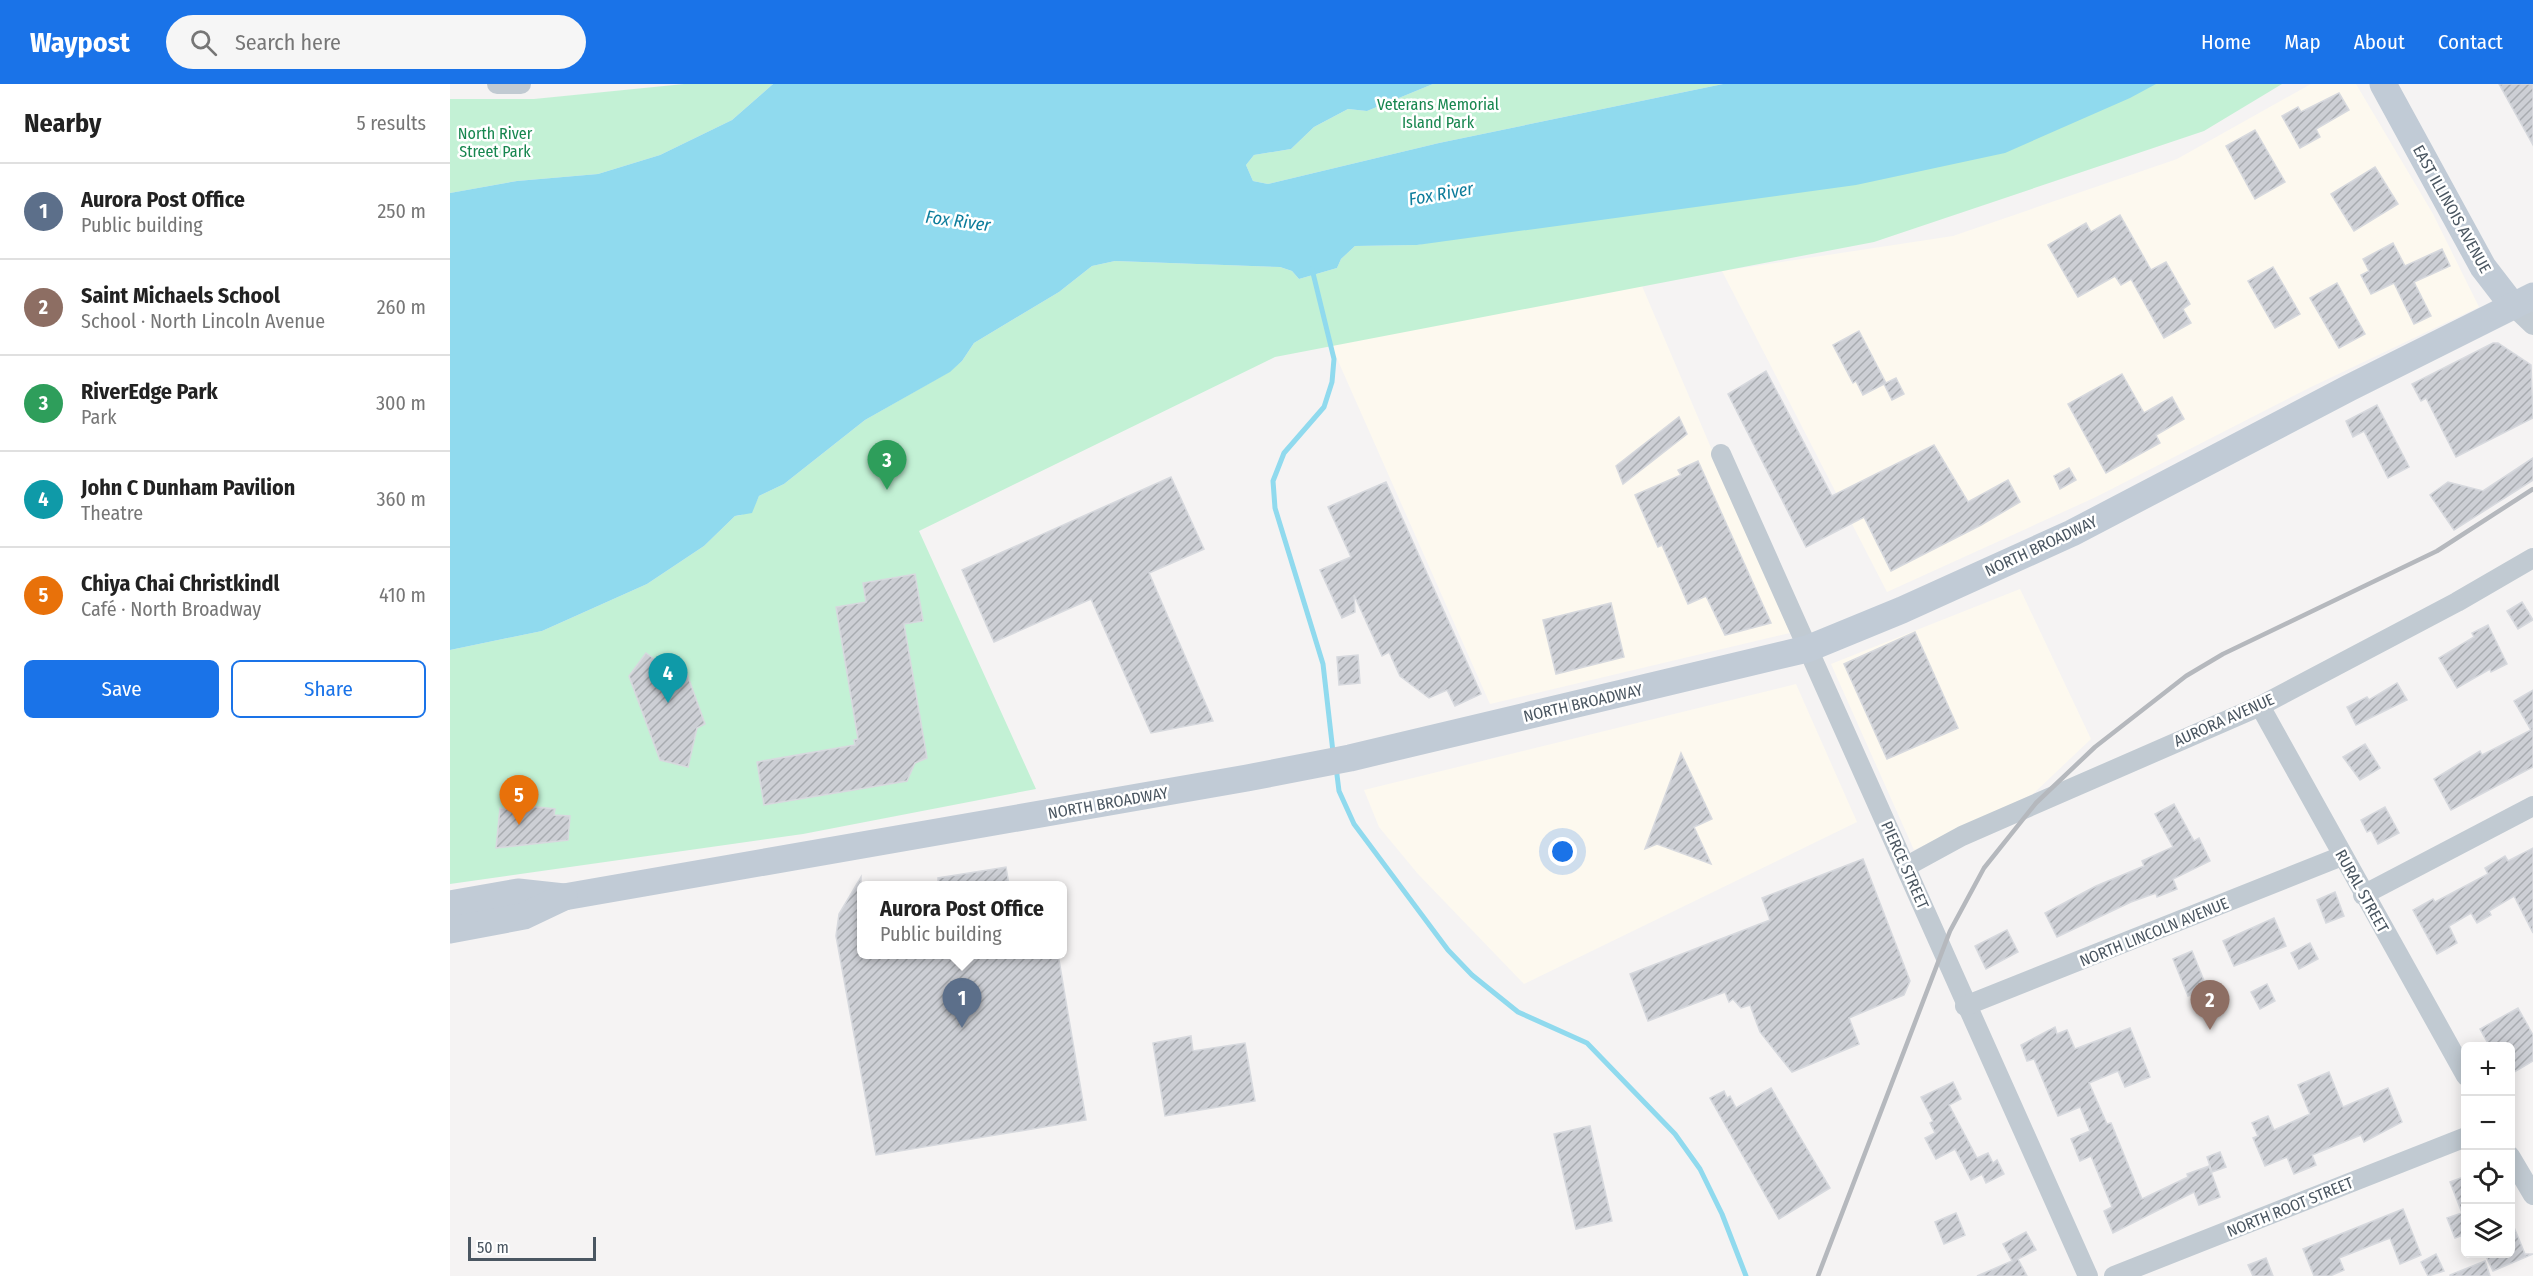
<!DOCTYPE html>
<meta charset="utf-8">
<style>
body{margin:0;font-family:"Fira Sans Condensed",sans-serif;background:#f6f6f6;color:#222}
.controls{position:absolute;right:18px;bottom:18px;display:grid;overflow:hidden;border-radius:9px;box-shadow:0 3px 15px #0003}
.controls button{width:54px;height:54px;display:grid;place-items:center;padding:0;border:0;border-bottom:2px solid #e0e0e0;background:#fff;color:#222;font:30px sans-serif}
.scale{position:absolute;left:18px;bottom:15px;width:128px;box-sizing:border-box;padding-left:6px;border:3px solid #4a5661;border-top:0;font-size:16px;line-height:21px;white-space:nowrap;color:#4a5661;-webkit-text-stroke:4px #fff;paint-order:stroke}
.you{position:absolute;left:1113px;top:768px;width:21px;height:21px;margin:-15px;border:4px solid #fff;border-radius:50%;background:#1a73e8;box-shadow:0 0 0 9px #1a73e833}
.badge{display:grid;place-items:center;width:39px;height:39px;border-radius:50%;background:#1a73e8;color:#fff;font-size:20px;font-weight:700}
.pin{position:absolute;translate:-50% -50px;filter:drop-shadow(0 2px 3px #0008)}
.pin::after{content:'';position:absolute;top:32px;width:21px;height:18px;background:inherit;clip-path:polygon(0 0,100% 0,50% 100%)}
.popup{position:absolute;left:407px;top:797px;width:210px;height:78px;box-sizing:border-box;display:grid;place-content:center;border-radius:9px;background:#fff;filter:drop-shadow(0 2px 4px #0005);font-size:20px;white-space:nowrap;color:#767676}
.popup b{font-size:22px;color:#222}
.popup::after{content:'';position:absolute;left:50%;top:100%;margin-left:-12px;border:12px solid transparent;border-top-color:#fff}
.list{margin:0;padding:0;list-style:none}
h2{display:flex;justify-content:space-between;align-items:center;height:78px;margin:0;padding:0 24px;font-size:26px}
h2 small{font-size:20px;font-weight:400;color:#767676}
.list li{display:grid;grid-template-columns:39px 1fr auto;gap:18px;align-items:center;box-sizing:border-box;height:96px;padding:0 24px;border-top:2px solid #e0e0e0}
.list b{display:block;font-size:22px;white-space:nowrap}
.list p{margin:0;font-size:20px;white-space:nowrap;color:#767676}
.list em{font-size:20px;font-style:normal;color:#767676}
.actions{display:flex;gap:12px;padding:18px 24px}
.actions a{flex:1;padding:14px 0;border:2px solid #1a73e8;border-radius:9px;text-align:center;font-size:21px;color:#1a73e8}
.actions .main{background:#1a73e8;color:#fff}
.icon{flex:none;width:33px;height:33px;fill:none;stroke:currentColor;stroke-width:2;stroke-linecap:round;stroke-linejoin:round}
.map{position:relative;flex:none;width:2083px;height:1192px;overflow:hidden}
header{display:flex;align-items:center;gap:36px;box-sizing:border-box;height:84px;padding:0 30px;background:#1a73e8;color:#fff}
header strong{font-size:28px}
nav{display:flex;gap:33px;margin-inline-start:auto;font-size:21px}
.search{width:420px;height:54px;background:#f6f6f6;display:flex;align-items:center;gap:15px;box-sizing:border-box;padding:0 21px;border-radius:33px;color:#767676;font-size:22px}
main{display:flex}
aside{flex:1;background:#fff}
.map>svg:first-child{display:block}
.commercial{fill:#fdf9ef}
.park{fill:#c3f1d5}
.water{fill:#90daee}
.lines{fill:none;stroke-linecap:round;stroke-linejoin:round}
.stream{stroke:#90daee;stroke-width:5}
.building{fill:url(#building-hatch);stroke:#d7d9de;stroke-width:1.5}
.minor{stroke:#c1cad2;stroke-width:20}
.secondary{stroke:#c1cbd6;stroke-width:27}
.rail{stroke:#b5b8bd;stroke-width:4.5}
.labels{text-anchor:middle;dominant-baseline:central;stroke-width:5;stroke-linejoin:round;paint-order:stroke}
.park-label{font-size:16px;fill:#17864f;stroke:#fff}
.street-label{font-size:16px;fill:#4a5661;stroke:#fff}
.water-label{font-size:18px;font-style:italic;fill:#0c7c9b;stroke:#fff}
</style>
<header>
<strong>Waypost</strong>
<div class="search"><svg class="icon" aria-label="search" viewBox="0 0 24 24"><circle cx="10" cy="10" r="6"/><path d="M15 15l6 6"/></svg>Search here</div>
<nav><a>Home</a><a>Map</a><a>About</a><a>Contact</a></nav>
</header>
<main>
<aside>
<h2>Nearby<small>5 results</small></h2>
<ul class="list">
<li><span class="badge" style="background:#5c6f8a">1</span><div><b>Aurora Post Office</b><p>Public building</p></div><em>250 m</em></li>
<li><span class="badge" style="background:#8d6e63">2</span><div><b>Saint Michaels School</b><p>School · North Lincoln Avenue</p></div><em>260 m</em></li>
<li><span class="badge" style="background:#2e9e5b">3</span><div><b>RiverEdge Park</b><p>Park</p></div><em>300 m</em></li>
<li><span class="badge" style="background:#0f9aa8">4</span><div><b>John C Dunham Pavilion</b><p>Theatre</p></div><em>360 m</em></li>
<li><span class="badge" style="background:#e8710a">5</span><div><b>Chiya Chai Christkindl</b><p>Café · North Broadway</p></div><em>410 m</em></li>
</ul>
<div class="actions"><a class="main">Save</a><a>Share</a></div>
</aside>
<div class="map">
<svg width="2083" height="1192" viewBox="0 0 2083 1192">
<defs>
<pattern id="building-hatch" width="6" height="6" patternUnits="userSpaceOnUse" patternTransform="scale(1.5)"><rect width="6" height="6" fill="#cdcfd5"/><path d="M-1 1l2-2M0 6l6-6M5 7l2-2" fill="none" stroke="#a8abb0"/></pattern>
</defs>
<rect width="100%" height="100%" fill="#f5f3f3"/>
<!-- commercial -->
<g class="commercial">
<polygon points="1861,0 1906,0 1983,130 2029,223 1859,304 1646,413 1437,508 1272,187 1503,152 1727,75"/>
<polygon points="1192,202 1340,549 1040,620 881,261"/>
<polygon points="1570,505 1641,655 1583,710 1464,766 1381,580"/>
<polygon points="1346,600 1407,738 1074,900 968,790 929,743 914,706"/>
</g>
<!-- park -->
<g class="park">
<polygon points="234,0 323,0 282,36 210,71 148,90 67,97 0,109 0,15 84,15"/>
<polygon points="983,0 1273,0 989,59 818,100 803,97 796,81 804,71 841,65 864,43 898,25 917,27"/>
<path d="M1689,0H1832L1754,47L1424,158L825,273L469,447L586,705L353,750L0,800V566L92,547L197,500L254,462L285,432C297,431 304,424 309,412L334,400L415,336L499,288L512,277L524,259L609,208L642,182L665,177L830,183L842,187L849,195L887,184L891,175L905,162L967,161Z"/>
</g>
<!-- water -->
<polygon class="water" points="323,0 983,0 917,27 898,25 864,43 841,65 804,71 796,81 803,97 818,100 989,59 1273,0 1706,0 1680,14 1555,69 1406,101 967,161 905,162 891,175 887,184 849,195 842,187 830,183 665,177 642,182 609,208 524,259 512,277 500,288 415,336 334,400 309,412 302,429 285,432 254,462 197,500 92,547 0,566 0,109 67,97 148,90 210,71 282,36"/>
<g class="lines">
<!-- stream -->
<g class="stream">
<polyline points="862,185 884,275 882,298 874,323 834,369 823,397 825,424 873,580 883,668"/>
<polyline points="886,683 889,707 904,740 998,866 1022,891 1068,928 1137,959 1225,1050 1250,1085 1272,1130 1296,1192"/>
</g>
</g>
<!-- building -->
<g class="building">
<polygon points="2049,0 2083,0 2083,61"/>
<polygon points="1889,9 1899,26 1866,45 1870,53 1850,64 1832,32 1848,23 1851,28"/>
<polygon points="1805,46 1835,98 1805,115 1776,62"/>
<polygon points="1925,83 1948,120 1904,147 1881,110"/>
<polygon points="1670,131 1701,186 1716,178 1740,220 1733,225 1741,239 1714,254 1681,195 1671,201 1665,192 1628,213 1598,161 1636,139 1641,148"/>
<polygon points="1943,159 1955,182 1992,165 2000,182 1964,198 1981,232 1964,240 1944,199 1921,210 1911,191 1919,187 1913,175"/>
<polygon points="1823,183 1850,230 1825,244 1798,197"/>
<polygon points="1887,199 1915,250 1889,264 1860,214"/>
<polygon points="1409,247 1436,299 1446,294 1454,310 1442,316 1434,300 1413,311 1406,297 1403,299 1383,261"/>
<polygon points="2043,259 2048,259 2081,281 2083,334 2006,373 1976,314 1971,317 1962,300"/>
<polygon points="1316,287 1382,412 1484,361 1518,418 1558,396 1570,418 1531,441 1441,487 1414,433 1356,463 1278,310"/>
<polygon points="1672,290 1694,329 1722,313 1734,335 1706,351 1710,359 1656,389 1618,320"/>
<polygon points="1927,321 1959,383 1938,394 1914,347 1903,353 1896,337"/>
<polygon points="1229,333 1237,350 1173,400 1166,382"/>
<polygon points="2083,374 2083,396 2004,446 1980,411 1998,398 2033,407"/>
<polygon points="1248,377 1321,539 1275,551 1256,512 1238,520 1212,461 1208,463 1185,411 1231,391 1228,386"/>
<polygon points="1619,384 1626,396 1610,405 1604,392"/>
<polygon points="721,393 754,465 699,489 763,637 701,649 641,515 544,558 512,486"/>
<polygon points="936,398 1031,610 1005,622 997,606 979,614 950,592 939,568 932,572 904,511 905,528 892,534 870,486 901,473 878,423"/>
<polygon points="465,490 473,537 454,540 477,674 465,679 457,697 314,721 307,678 405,661 404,656 408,655 386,523 416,518 413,499"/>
<polygon points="2072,518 2083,536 2068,545 2057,527"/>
<polygon points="1161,519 1174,573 1106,590 1093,536"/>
<polygon points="2038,541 2057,580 2041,588 2040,585 2007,604 1989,574 2024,553 2022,549"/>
<polygon points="1465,548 1508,644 1437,675 1394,580"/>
<polygon points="196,569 230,593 237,590 255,640 247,644 238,683 210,676 179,592"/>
<polygon points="908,571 910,599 889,601 887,573"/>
<polygon points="1947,599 1957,616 1906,641 1897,623 1917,613 1919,616"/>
<polygon points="2083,606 2083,683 2001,726 1984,695 2030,667 2032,671 2081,646 2064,617"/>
<polygon points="1915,660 1930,684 1910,696 1893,673"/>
<polygon points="1231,669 1262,735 1244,743 1261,780 1207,760 1195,765"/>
<polygon points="58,720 105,725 104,731 120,732 118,756 46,764 50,724 56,725"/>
<polygon points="1724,720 1744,757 1749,754 1760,777 1723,795 1727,805 1707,813 1706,809 1681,818 1607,853 1595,829 1646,802 1694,782 1692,777 1723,763 1705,730"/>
<polygon points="1935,723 1949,749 1928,760 1921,746 1917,748 1911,736"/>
<polygon points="2083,764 2083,849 2064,812 2039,827 2041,831 2027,839 2021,829 1999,842 2007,859 1987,870 1963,826 1983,815 1985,818 2038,790 2035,784 2055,772 2058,777"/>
<polygon points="1413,775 1460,897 1454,911 1399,934 1409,960 1342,988 1310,948 1300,921 1291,924 1283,915 1279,918 1275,908 1198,937 1180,890 1320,836 1312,814"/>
<polygon points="556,783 559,801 488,801 488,794"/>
<polygon points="411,793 411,870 608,870 636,1036 426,1071 386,852 389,830"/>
<polygon points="1885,808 1894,832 1876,839 1867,816"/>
<polygon points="1824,834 1836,862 1784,882 1773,857"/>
<polygon points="1557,846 1568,868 1536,885 1525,862"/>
<polygon points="1860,859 1868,875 1849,885 1841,869"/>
<polygon points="1742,867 1757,904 1738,912 1723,875"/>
<polygon points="1817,900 1825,917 1810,925 1801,908"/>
<polygon points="2068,924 2083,951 2083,977 2061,990 2061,963 2040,963 2030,945"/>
<polygon points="1605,943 1607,950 1617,946 1625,965 1680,944 1700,993 1675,1003 1668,987 1639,999 1657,1040 1661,1039 1692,1115 1738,1093 1737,1090 1759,1082 1770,1113 1749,1121 1744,1108 1663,1149 1654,1127 1662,1123 1641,1072 1630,1077 1621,1055 1640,1047 1630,1023 1608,1032 1584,975 1577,977 1571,961"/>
<polygon points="741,952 743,967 795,959 805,1017 715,1032 703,959"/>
<polygon points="1879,988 1893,1023 1938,1004 1952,1038 1914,1058 1911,1051 1862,1071 1866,1081 1844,1090 1837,1073 1815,1082 1803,1054 1808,1052 1802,1039 1818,1032 1824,1046 1860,1030 1848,1001"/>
<polygon points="1503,998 1511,1015 1499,1021 1527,1074 1538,1069 1543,1079 1547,1076 1554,1090 1536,1099 1532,1090 1521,1096 1505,1065 1486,1075 1475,1054 1485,1049 1480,1039 1483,1037 1471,1013"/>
<polygon points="1321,1004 1380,1104 1329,1135 1260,1014 1274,1007 1277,1014 1280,1012 1286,1024"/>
<polygon points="1140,1042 1162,1137 1126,1145 1104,1050"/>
<polygon points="1770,1068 1776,1083 1762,1088 1757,1073"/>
<polygon points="2016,1092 2016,1150 2005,1154 1997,1134 2012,1129 2000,1098"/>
<polygon points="1953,1125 1971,1171 1950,1180 1940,1154 1889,1174 1894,1186 1880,1192 1864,1192 1853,1165"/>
<polygon points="1506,1129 1515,1151 1494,1160 1485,1138"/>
<polygon points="2061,1136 2075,1170 2083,1170 2043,1187 2035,1170 2061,1170"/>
<polygon points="1576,1148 1586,1166 1568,1175 1577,1192 1527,1192 1562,1177 1553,1160"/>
<polygon points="1986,1170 1994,1187 1978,1192 1971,1178"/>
<polygon points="1816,1174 1823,1192 1803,1192 1798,1181"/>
<polygon points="2035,1177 2040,1192 2000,1192 2000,1191"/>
</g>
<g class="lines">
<!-- minor -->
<g class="minor">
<polyline points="47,0 71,0"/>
<polyline points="2063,222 2083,241"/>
<polyline points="1271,370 1638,1192"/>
<polyline points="1810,622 2016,992"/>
<polyline points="1457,782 1512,752 1810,622 2007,518 2083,474"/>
<polyline points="1913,811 2083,722"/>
<polyline points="1515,922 1892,772"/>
<polyline points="2060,1072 2083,1111"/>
<polyline points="1664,1192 2016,1053"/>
</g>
<!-- secondary -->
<g class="secondary">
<polyline points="1933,0 2033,183 2063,222"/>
<polyline points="0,820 68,808 114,813 797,694 900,674 1357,565 1452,526 1622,449 1899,304 2083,212"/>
<polyline points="0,846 74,832 114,813"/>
</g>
<!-- rail -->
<polyline class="rail" points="1368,1192 1500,847 1534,784 1586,719 1645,663 1736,592 1773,570 1987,467 2083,405"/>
</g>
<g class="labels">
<!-- park labels -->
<g class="park-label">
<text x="988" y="20">Veterans Memorial<tspan x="988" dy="18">Island Park</tspan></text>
<text x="45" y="49">North River<tspan x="45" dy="18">Street Park</tspan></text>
</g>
<!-- street labels -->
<g class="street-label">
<text transform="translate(2002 125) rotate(61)">EAST ILLINOIS AVENUE</text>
<text transform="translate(1591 462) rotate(-25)">NORTH BROADWAY</text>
<text transform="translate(1133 619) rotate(-13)">NORTH BROADWAY</text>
<text transform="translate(1774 636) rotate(-24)">AURORA AVENUE</text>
<text transform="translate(658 719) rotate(-10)">NORTH BROADWAY</text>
<text transform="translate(1455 781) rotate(66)">PIERCE STREET</text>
<text transform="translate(1912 807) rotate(61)">RURAL STREET</text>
<text transform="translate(1704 848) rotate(-22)">NORTH LINCOLN AVENUE</text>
<text transform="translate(1840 1123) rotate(-22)">NORTH ROOT STREET</text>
</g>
<!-- water labels -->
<g class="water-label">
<text transform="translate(991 110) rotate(-10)">Fox River</text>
<text transform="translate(508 137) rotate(8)">Fox River</text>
</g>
</g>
</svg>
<div class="controls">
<button>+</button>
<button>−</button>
<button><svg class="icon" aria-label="locate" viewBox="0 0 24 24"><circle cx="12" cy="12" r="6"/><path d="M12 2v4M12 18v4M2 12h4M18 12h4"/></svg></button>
<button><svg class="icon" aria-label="layers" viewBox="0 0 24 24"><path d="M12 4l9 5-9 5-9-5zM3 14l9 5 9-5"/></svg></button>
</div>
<div class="scale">50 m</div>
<div class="you"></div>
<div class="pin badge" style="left:512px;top:944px;background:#5c6f8a">1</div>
<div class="popup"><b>Aurora Post Office</b>Public building</div>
<div class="pin badge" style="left:1760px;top:946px;background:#8d6e63">2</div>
<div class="pin badge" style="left:437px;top:406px;background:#2e9e5b">3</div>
<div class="pin badge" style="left:218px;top:619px;background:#0f9aa8">4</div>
<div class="pin badge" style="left:69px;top:741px;background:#e8710a">5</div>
</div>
</main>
